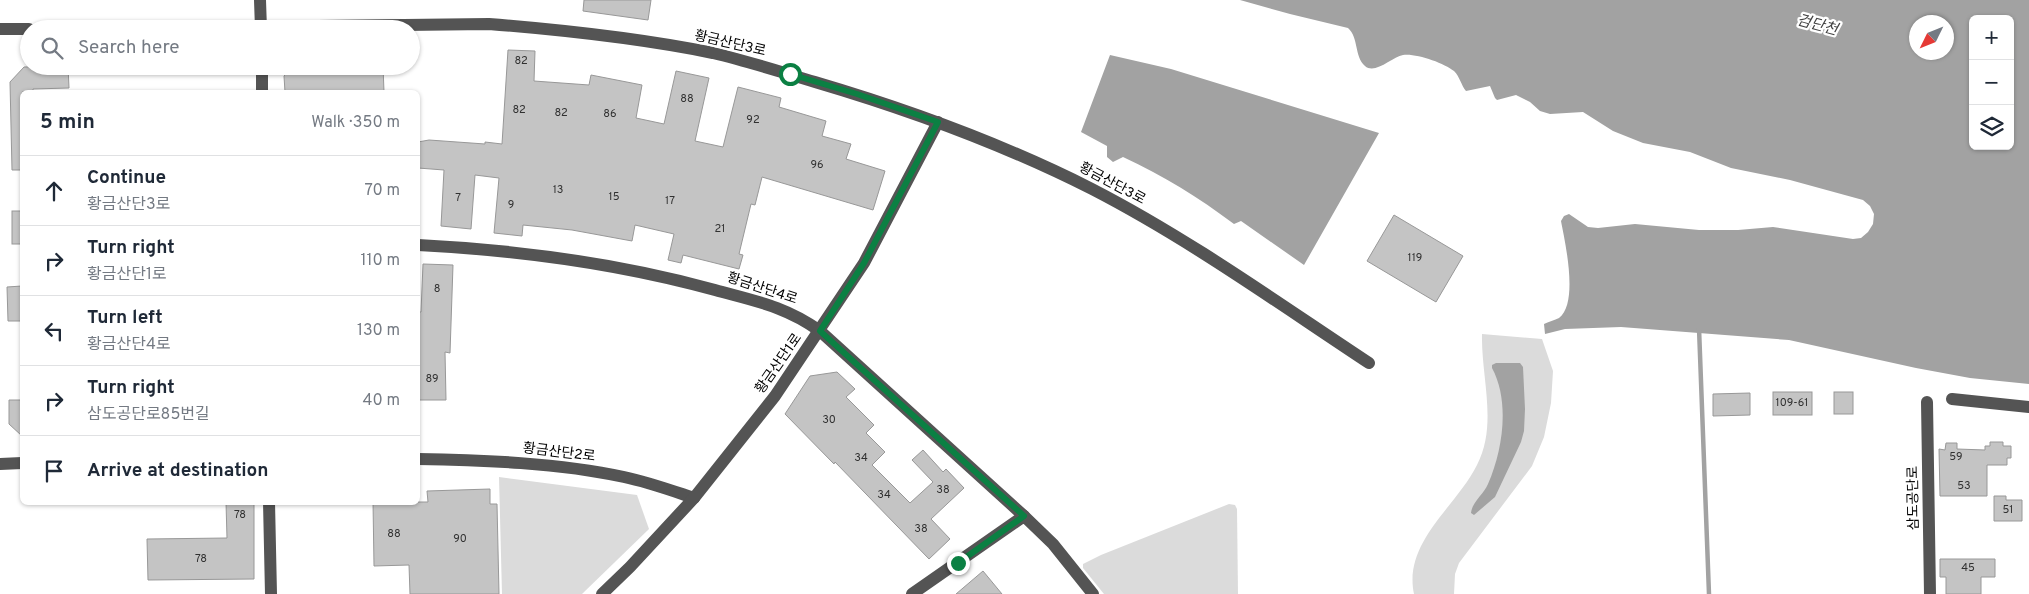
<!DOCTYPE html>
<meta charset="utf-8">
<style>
body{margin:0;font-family:Overpass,"Noto Sans KR",sans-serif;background:#f2f2f3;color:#1f2937}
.controls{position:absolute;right:15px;top:15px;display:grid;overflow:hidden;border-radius:8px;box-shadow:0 1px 4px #0004}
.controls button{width:45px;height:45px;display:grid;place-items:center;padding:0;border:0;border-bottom:1px solid #e0e1e3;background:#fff;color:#1f2937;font:25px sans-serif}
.compass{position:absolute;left:1909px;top:15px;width:45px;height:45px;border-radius:50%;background:#fff;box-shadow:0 1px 4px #0004;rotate:227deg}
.stop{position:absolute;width:15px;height:15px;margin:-11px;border:4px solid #0b8043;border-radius:50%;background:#fff}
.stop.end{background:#0b8043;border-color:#fff;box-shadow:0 1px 5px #0008}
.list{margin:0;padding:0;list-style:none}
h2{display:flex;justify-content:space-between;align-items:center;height:65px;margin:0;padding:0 20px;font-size:21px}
h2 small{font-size:16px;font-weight:400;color:#747a83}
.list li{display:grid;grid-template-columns:32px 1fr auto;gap:15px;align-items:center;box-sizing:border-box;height:70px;padding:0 20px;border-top:1px solid #e0e1e3}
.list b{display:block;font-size:19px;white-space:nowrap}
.list p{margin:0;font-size:16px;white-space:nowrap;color:#747a83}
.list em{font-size:16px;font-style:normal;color:#747a83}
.icon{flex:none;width:28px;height:28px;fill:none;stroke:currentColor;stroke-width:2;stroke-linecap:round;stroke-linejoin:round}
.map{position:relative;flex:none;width:2029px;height:594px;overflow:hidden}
.search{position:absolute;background:#fff;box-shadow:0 1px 4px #0004;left:20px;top:20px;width:400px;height:55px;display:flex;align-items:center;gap:12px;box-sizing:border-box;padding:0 18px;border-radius:28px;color:#747a83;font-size:19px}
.panel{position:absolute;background:#fff;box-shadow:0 1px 4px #0004;left:20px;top:90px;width:400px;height:415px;border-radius:8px}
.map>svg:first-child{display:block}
.green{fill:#dbdbdb}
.water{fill:#a2a2a2;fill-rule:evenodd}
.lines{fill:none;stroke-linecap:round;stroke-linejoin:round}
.stream{stroke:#a2a2a2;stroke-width:4.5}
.building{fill:#c4c4c4;stroke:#989898}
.minor{stroke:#545454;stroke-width:12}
.route{stroke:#0b8043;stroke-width:6}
.labels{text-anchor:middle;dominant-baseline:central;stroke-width:4.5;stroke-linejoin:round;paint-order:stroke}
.number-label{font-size:11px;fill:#313131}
.street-label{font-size:14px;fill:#000;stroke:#fff}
.water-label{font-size:15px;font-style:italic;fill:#434343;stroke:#fff}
</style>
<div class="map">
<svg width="2029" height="594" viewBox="0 0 2029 594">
<rect width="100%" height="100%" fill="#fff"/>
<!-- green -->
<g class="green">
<path d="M1482,334L1542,339L1553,371L1551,403L1544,437L1532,466L1459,563L1455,574L1454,594H1414C1403,542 1456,507 1477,465C1498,424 1481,378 1482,334Z"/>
<polygon points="499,477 637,495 649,529 582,594 502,594"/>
<polygon points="1229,504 1235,505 1237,509 1238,594 1104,594 1083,568 1083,564 1101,555"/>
</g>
<!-- water -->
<g class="water">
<path d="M1240,0H2029V384L1970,378L1916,368L1789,340L1621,327L1565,329L1545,334L1544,324C1548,322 1555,320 1559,318C1579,303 1565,242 1561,221L1564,216L1569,214L1588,227L1598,228L1635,224L1699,230H1738L1773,227L1853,239L1861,238L1868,232L1873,224L1874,214L1870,206L1863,200L1790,180L1731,168L1690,152L1643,143L1613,131L1583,112L1550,114L1540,111L1530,102L1516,95L1497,100L1495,98L1490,86L1466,91C1461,85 1460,77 1454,71C1444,63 1416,53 1403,55C1392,57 1375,75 1365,66C1354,56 1359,38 1348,28L1290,14ZM1973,19H2010V146H1973ZM1946,22V52H1916V22Z"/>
<path d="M1110,55L1171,69L1379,133L1304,265L1241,221L1234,224C1198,197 1164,176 1123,157L1113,162L1107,157V146L1081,132Z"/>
<path d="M1496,363H1520L1523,367L1525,409L1524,431L1521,442L1495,497L1474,515L1471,513C1472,502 1484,494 1488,484C1503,450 1510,401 1492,368V365Z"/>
</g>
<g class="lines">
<!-- stream -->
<polyline class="stream" points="1699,328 1709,594"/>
</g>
<!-- building -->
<g class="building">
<polygon points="584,0 651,0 648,20 583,11"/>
<polygon points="508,50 535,51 534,81 589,85 591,75 642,85 636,118 664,124 676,71 709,78 695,141 723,147 738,87 781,98 779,107 826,121 822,136 851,144 846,159 885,171 873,210 762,177 755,205 751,204 739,254 743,255 739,269 683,255 681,263 668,260 674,234 635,225 632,241 572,230 523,225 522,236 494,233 499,178 475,175 471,229 441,226 444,170 418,168 418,142 429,140 485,144 485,142 502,144"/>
<polygon points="68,66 69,88 33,89 33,92 22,92 22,170 12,170 10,82 24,67"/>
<polygon points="293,66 383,66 384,92 285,92 284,76"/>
<rect x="12" y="211" width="10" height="33"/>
<polygon points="1394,215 1463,256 1436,302 1367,261"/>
<polygon points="423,264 453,265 450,353 445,352 446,400 418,400 418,312 421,312"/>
<polygon points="22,286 22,321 8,321 7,287"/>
<polygon points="837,372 855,389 846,397 874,425 866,433 885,452 872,465 910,503 933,482 912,460 923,450 943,472 946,469 964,488 931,519 950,539 929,559 835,462 834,464 785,414 810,376"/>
<rect x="1773" y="392" width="39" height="23"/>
<rect x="1834" y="392" width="19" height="22"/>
<polygon points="1750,393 1750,415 1713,416 1713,394"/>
<polygon points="9,400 22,400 22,436 9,424"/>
<polygon points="1990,442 2003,442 2003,446 2011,446 2011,458 2007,458 2007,465 1987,465 1987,496 1940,496 1939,449 1945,450 1946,443 1957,443 1957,449 1985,450 1985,446 1990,446"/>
<polygon points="490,489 490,504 497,504 499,594 410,594 409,565 374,566 373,502 428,502 427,491"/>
<polygon points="1994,496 2006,496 2006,500 2022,500 2022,521 1994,521"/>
<polygon points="226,502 254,502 254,579 148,580 147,539 227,538"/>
<polygon points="1940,559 1995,559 1995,577 1981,577 1981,594 1946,594 1946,577 1940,577"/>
<polygon points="983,571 1002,594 956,594"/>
</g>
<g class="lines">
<!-- minor -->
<g class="minor">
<polyline points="260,0 261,29"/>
<polyline points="0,29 29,29"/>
<path d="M43,29L489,24C564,30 639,38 713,53C747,61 781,72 815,82C910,110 1003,144 1092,189C1189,239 1278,303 1369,363"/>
<polyline points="262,66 262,92"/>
<path d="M418,245C518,250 617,263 715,290C755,301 785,306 820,331L1024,516"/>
<polyline points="1952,399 2029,407"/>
<polyline points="1927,402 1930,594"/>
<path d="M418,459C483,460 559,463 624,477C648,482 670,490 694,498"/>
<polyline points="0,464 22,463"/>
<polyline points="269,502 271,594"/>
<polyline points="602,594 630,567 694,498 775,396 864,263 938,122"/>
<polyline points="912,594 1024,516 1053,544 1093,594"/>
</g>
</g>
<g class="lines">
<!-- route -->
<polyline class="route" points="790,74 857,94 938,122 864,263 820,331 1024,516 958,563"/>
</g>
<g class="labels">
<!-- number labels -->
<g class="number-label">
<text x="521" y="61">82</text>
<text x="687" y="99">88</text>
<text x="519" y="110">82</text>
<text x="561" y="113">82</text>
<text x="610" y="114">86</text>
<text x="753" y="120">92</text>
<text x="817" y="165">96</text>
<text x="558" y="190">13</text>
<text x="614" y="197">15</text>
<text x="458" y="198">7</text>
<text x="670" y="201">17</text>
<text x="511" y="205">9</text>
<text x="720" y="229">21</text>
<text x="1415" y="258">119</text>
<text x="437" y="289">8</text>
<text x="432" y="379">89</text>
<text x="1792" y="403">109-61</text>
<text x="829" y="420">30</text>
<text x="1956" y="457">59</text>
<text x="861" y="458">34</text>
<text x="1964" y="486">53</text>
<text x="943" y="490">38</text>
<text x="884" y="495">34</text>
<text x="2008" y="510">51</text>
<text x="240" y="515">78</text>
<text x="921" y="529">38</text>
<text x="394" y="534">88</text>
<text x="460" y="539">90</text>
<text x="201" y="559">78</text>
<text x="1968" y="568">45</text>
</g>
<!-- street labels -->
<g class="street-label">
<text transform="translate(730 44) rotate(13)">황금산단3로</text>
<text transform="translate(1112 184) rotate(28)">황금산단3로</text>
<text transform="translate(762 289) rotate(18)">황금산단4로</text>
<text transform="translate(779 364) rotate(-55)">황금산단1로</text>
<text transform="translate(559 453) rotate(7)">황금산단2로</text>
<text transform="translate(1914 498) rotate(-91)">삼도공단로</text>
</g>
<!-- water labels -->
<g class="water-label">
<text transform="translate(1817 26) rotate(15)">검단천</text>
</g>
</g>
</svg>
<div class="controls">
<button>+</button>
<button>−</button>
<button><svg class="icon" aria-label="layers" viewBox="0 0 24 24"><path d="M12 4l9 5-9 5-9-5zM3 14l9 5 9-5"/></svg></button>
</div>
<svg class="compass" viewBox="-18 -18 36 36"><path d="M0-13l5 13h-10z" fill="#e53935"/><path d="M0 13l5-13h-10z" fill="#747a83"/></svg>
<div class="stop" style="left:790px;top:74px"></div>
<div class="stop end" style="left:958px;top:563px"></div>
<div class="search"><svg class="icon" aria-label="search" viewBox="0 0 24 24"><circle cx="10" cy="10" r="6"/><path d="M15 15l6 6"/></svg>Search here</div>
<section class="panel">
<h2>5 min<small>Walk · 350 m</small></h2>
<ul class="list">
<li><svg class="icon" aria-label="ahead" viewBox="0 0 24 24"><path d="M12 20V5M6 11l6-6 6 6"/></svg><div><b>Continue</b><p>황금산단3로</p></div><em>70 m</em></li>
<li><svg class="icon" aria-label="right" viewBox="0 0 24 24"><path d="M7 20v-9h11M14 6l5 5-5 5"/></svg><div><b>Turn right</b><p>황금산단1로</p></div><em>110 m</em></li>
<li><svg class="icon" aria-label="left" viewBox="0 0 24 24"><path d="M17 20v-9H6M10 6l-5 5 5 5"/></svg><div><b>Turn left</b><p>황금산단4로</p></div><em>130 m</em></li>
<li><svg class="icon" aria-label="right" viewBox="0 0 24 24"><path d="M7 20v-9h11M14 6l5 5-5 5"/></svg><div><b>Turn right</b><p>삼도공단로85번길</p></div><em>40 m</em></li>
<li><svg class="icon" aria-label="arrive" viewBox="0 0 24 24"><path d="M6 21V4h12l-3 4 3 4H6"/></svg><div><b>Arrive at destination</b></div></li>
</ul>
</section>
</div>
